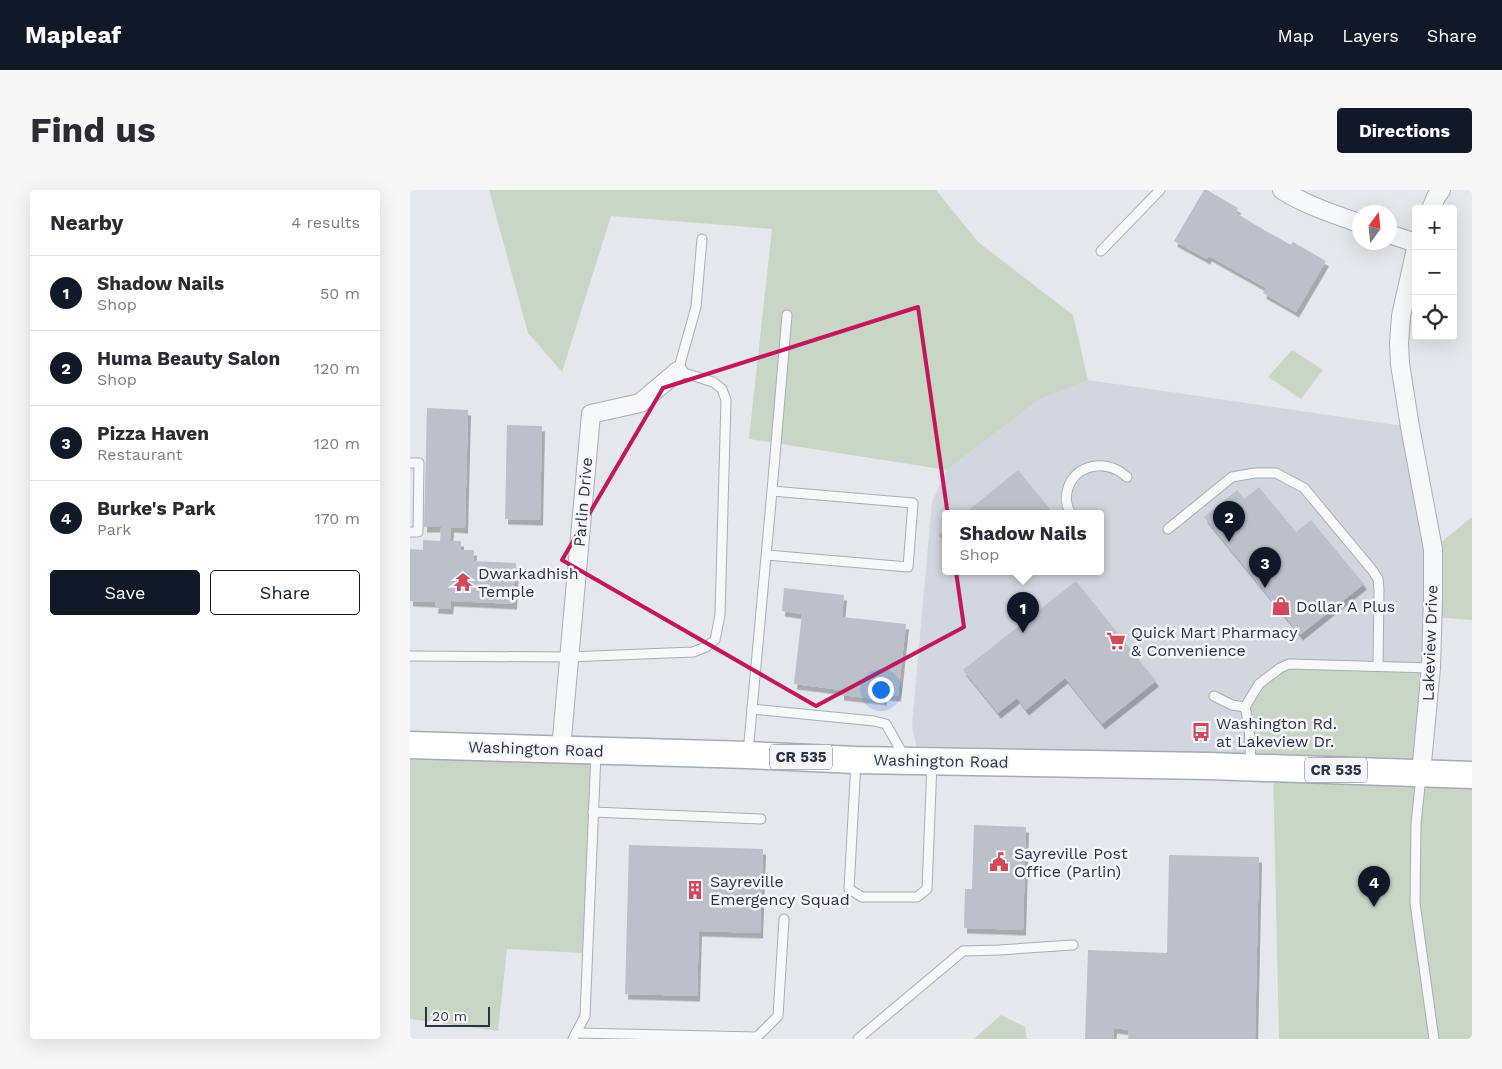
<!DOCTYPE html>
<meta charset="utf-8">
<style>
body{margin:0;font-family:"Work Sans",sans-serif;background:#f7f7f7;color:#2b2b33}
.controls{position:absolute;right:15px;top:15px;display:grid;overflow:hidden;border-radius:5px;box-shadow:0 5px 20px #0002}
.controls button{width:45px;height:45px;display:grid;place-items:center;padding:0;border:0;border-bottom:1px solid #e1e1e2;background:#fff;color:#2b2b33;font:25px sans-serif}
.compass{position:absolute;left:942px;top:15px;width:45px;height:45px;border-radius:50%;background:#fff;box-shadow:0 5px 20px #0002;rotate:15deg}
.scale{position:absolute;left:15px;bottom:12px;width:65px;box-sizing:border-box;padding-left:5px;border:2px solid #2b3445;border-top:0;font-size:14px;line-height:18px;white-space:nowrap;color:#2b3445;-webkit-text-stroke:4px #f4f6f9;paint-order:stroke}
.you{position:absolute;left:470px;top:499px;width:18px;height:18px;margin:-12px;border:4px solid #fff;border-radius:50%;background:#1a73e8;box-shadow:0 0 0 8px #1a73e833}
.badge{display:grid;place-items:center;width:32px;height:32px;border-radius:50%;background:#111827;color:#fff;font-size:16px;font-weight:700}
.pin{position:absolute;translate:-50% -41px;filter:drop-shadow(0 1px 2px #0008)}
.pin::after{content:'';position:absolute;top:26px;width:18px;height:15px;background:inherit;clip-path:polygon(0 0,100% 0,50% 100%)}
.popup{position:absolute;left:532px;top:320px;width:162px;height:65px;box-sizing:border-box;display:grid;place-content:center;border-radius:5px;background:#fff;filter:drop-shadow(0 1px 4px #0005);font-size:16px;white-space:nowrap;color:#7c7c81}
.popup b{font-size:19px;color:#2b2b33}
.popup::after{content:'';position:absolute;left:50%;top:100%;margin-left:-10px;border:10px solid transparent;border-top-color:#fff}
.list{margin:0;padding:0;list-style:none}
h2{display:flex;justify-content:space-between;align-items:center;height:65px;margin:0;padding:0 20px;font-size:21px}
h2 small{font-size:16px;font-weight:400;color:#7c7c81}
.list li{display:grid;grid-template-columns:32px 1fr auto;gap:15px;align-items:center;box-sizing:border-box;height:75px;padding:0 20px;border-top:1px solid #e1e1e2}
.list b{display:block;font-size:19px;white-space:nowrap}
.list p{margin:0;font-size:16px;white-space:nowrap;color:#7c7c81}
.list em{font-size:16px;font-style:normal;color:#7c7c81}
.actions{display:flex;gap:10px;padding:15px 20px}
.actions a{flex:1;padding:11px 0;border:1px solid #111827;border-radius:5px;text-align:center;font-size:18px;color:#111827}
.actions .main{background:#111827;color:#fff}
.icon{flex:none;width:28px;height:28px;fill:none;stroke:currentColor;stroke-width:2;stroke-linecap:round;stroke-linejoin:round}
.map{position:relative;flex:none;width:1062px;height:849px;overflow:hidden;border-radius:5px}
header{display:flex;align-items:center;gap:30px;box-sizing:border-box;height:70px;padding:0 25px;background:#111827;color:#fff}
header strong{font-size:24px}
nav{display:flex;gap:28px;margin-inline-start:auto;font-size:18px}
.intro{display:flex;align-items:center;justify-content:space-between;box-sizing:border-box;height:120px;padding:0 30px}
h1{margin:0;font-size:35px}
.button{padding:12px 22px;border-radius:5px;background:#111827;color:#fff;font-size:18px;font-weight:700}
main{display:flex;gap:30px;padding:0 30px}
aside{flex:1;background:#fff;border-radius:5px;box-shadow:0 5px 20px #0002}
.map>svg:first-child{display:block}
.built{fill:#d2d6de;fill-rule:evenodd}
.green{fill:#c9d6c5}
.building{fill:#bbc0ca;filter:url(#shadow)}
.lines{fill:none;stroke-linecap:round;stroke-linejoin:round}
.lane-casing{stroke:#a9aeb7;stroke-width:11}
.street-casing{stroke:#a9aeb7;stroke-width:20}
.primary-casing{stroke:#a3abb8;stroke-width:29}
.lane{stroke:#f7f8fa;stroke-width:9}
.street{stroke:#f7f8fa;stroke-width:18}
.primary{stroke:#fff;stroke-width:26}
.marked{fill:none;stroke:#c2185b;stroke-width:4;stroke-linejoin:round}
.labels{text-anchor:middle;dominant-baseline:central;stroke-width:5;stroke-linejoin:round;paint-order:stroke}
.shield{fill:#f4f6f9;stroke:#676e7b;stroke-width:1}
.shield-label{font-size:15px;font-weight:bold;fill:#2b3445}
.street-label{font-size:16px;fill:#2b3445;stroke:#f4f6f9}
.poi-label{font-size:16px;fill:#2b3445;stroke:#f4f6f9;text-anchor:start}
</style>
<header>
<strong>Mapleaf</strong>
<nav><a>Map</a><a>Layers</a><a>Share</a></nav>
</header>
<div class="intro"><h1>Find us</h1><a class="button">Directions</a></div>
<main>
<aside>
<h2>Nearby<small>4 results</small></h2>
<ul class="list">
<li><span class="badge">1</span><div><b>Shadow Nails</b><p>Shop</p></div><em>50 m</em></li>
<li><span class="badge">2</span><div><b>Huma Beauty Salon</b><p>Shop</p></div><em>120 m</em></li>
<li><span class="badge">3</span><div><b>Pizza Haven</b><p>Restaurant</p></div><em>120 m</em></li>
<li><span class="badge">4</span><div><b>Burke's Park</b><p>Park</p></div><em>170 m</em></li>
</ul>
<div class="actions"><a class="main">Save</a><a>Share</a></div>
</aside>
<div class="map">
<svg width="1062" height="849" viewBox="0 0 1062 849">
<defs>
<filter id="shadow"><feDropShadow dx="3" dy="5.5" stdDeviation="0" flood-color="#0004"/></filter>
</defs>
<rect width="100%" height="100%" fill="#e4e7ec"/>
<!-- built -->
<path class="built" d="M678,190L1000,237L1023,359L1011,583L509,570L502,535L522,312L537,280L628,210ZM536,324H690V382H536Z"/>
<!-- green -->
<g class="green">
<polygon points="79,0 526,0 568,52 663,125 678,190 628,210 537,280 339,249 362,39 201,26 152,182 118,143"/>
<polygon points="882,160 913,180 891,209 858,187"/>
<polygon points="1062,327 1062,430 1023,427 1023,359"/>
<polygon points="879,474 1021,478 1011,583 1062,585 1062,849 869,849 863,579 842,578 835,517 849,494"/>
<polygon points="0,555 186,560 180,614 172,763 97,759 88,841 0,829"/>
<polygon points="591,825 615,837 617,849 564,849"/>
</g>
<!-- building -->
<g class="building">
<polygon points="794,0 797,0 828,18 826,23 854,40 881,55 883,52 916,71 886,122 853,103 856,98 799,66 797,69 764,51"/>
<polygon points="17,218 58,220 55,338 41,337 40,351 51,351 51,360 64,360 63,371 106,373 104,414 41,411 40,419 25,418 26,412 0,411 0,359 13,360 13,350 30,351 31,337 14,337"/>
<polygon points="97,235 132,236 130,330 95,329"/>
<polygon points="608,280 640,319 634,324 554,324"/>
<polygon points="849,297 886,342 901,330 954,394 890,445 794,327 827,300 834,309"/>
<polygon points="536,339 536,354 528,345"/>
<polygon points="666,391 746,491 692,534 655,488 616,520 607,508 588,523 553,480"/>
<polygon points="374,398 434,405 432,427 496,434 488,506 474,505 474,510 431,505 431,500 384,494 392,424 372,421"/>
<polygon points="564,635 616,637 613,740 554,738 555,699 562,699"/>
<polygon points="219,655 353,659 350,743 289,741 287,806 215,804"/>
<polygon points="759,665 849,667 845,849 718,849 719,840 704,838 703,849 675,849 678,760 757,763"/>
</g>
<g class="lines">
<!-- lane casing -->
<g class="lane-casing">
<g id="lane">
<polyline points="691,61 750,0"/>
<polyline points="0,273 9,273 8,342 0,342"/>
<polyline points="362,301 377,125"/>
<path d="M661,324C656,315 655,308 658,298C665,277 688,271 707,280C710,281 714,285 717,287"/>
<polyline points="758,339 822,287 845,283 866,283 894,298 963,381 968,389 969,400 968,476"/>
<polyline points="0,466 158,467 283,462 296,457 305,450 310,425 316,210 312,199 303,192 268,181 286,117 292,49"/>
<polyline points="804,506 822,515 835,517"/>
<polyline points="342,519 464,531 476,534 494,566"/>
<polyline points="338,563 362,301 503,313 498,377 357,365"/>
<polyline points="446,571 439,699 452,707 507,707 517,699 522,573"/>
<polyline points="841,575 839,535 835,517 849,494 870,478 879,474 1021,478"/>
<polyline points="1011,586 1006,634 1005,713 1024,849"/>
<polyline points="183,622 351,629"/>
<polyline points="166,843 347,847 368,826 374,729"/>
<polyline points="163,849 175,826 186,563"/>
<polyline points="448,849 553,761 589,760 663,755"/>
</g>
</g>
<!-- street casing -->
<g class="street-casing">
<g id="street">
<path d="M872,0C896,15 923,24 949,33"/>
<polyline points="1021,19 1026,7 1031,0"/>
<polyline points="979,44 1006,53"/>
<polyline points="1006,59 991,126 989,153 990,174 1000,237 1023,359 1023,407 1021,478 1011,583"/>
<polyline points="151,559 181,224 230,213 268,181"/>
</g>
</g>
<!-- primary casing -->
<g class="primary-casing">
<polyline id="primary" points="0,555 338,565 446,570 799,576 1062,585"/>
</g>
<!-- lane -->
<use href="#lane" class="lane"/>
<!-- street -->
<use href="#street" class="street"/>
<!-- primary -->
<use href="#primary" class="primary"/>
</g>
<!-- marked area -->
<path class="marked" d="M508,117L554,437L406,516L152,370L253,198Z"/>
<!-- icons -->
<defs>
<g id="temple-bare" transform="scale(1.5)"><path d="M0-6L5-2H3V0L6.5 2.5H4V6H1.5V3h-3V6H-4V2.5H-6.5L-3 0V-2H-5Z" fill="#d1495b" stroke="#f4f6f9" stroke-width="2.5" paint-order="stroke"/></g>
<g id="shop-bare" transform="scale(1.5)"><path d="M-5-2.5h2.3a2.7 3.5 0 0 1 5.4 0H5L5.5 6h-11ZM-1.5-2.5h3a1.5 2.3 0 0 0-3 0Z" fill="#d1495b" stroke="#f4f6f9" stroke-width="2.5" paint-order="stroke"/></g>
<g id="supermarket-bare" transform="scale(1.5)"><path d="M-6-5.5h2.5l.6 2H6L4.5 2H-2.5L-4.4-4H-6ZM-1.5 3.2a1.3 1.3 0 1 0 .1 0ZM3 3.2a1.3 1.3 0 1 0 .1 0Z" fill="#d1495b" stroke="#f4f6f9" stroke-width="2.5" paint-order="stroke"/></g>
<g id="bus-bare" transform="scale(1.5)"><path d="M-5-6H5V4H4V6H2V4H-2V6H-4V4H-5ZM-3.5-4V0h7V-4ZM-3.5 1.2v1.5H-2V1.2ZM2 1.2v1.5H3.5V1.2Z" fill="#d1495b" stroke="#f4f6f9" stroke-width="2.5" paint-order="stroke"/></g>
<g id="civic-bare" transform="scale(1.5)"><path d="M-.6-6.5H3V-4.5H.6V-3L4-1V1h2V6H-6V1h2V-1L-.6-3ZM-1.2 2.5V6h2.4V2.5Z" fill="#d1495b" stroke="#f4f6f9" stroke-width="2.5" paint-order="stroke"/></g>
<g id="building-bare" transform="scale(1.5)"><path d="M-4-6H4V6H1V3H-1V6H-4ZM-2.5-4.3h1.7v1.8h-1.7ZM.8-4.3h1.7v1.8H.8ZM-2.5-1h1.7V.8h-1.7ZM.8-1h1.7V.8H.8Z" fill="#d1495b" stroke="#f4f6f9" stroke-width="2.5" paint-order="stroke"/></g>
</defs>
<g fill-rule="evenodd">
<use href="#temple-bare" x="53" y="392"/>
<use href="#shop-bare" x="871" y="416"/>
<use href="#supermarket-bare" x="706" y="451"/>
<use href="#bus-bare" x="791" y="542"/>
<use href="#civic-bare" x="589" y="672"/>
<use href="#building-bare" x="285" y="700"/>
</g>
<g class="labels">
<!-- shield labels -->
<g class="shield">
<rect x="360" y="554.5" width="62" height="25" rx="4"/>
<rect x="895" y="567.5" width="62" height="25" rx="4"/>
</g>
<g class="shield-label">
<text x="391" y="567">CR 535</text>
<text x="926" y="580">CR 535</text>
</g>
<!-- street labels -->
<g class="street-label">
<text transform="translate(173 312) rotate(-85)">Parlin Drive</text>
<text transform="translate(1020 453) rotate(-88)">Lakeview Drive</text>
<text transform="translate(126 559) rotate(2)">Washington Road</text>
<text transform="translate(531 571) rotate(1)">Washington Road</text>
</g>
<!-- poi labels -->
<g class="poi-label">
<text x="68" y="383">Dwarkadhish<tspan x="68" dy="18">Temple</tspan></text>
<text x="886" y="416">Dollar A Plus</text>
<text x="721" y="442">Quick Mart Pharmacy<tspan x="721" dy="18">&amp; Convenience</tspan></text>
<text x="806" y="533">Washington Rd.<tspan x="806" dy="18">at Lakeview Dr.</tspan></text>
<text x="604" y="663">Sayreville Post<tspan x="604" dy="18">Office (Parlin)</tspan></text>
<text x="300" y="691">Sayreville<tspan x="300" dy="18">Emergency Squad</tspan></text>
</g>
</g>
</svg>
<div class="controls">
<button>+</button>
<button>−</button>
<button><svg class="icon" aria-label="locate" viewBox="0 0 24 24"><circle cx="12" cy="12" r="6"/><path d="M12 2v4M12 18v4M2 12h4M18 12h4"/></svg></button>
</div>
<svg class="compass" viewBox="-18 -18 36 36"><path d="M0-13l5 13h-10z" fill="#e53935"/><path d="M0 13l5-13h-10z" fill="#7c7c81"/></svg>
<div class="scale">20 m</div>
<div class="you"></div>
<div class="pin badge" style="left:613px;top:443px">1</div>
<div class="popup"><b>Shadow Nails</b>Shop</div>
<div class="pin badge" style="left:819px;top:352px">2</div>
<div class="pin badge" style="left:855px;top:398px">3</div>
<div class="pin badge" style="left:964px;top:717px">4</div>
</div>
</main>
